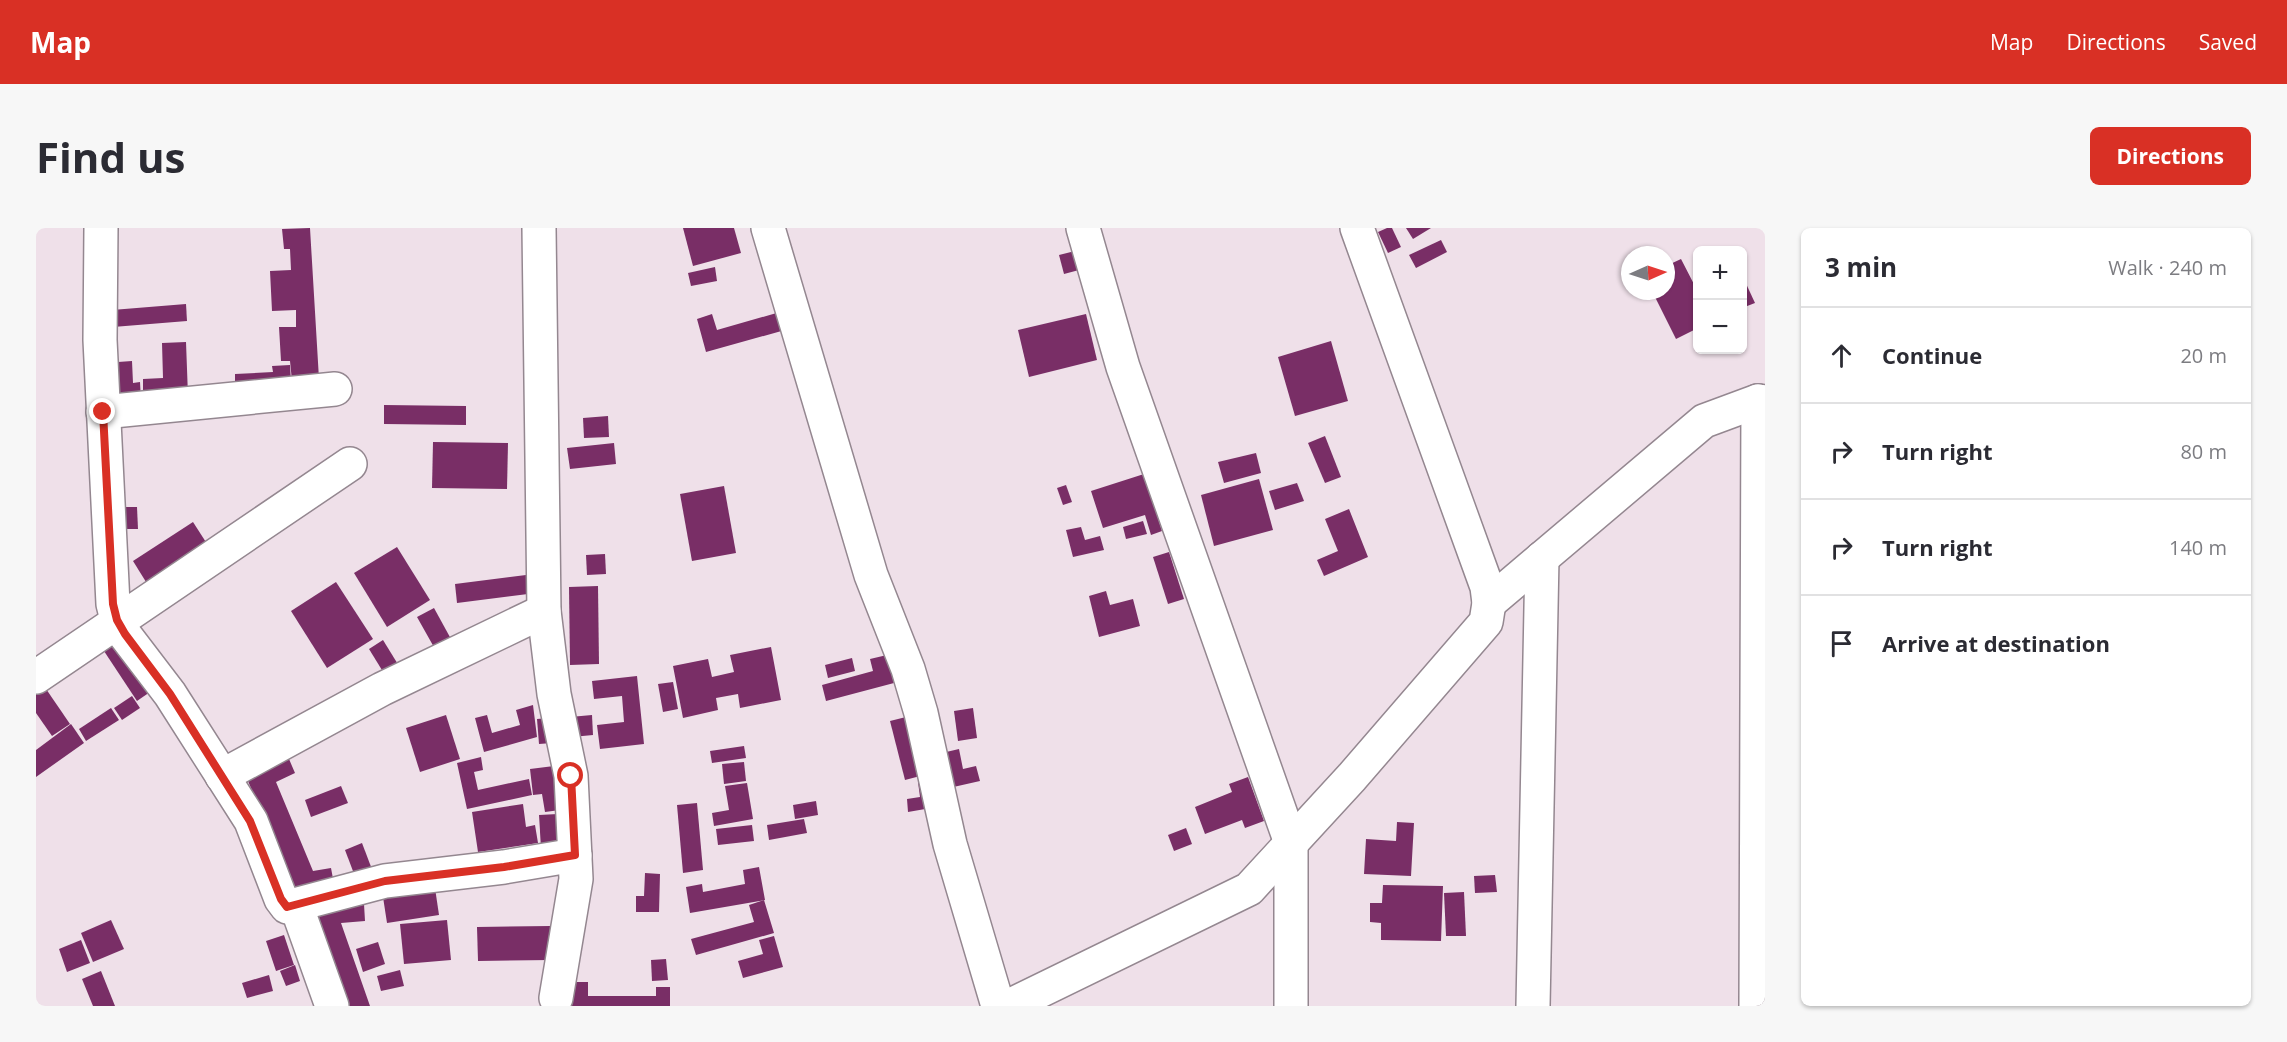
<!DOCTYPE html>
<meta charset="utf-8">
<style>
body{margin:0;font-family:"Open Sans",sans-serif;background:#f7f7f7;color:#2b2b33}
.controls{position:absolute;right:18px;top:18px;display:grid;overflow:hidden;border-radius:9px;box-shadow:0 2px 4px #0004}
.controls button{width:54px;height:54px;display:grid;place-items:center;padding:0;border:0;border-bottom:2px solid #e1e1e2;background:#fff;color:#2b2b33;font:30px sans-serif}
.compass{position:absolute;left:1585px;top:18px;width:54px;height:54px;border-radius:50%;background:#fff;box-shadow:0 2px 4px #0004;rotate:87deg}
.stop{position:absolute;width:18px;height:18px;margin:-14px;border:4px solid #d93025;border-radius:50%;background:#fff}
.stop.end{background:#d93025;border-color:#fff;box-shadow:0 2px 6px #0008}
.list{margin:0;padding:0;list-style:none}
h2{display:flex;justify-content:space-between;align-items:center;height:78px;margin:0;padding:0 24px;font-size:26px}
h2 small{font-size:20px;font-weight:400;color:#7c7c81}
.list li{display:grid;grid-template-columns:39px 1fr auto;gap:18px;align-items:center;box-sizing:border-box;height:96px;padding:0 24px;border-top:2px solid #e1e1e2}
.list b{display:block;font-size:22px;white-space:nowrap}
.list em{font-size:20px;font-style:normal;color:#7c7c81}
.icon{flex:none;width:33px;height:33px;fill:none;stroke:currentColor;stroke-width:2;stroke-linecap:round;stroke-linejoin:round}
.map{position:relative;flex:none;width:1729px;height:778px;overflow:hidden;border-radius:9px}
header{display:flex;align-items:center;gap:36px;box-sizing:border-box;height:84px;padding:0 30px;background:#d93025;color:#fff}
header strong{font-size:28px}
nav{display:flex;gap:33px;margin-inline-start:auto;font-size:21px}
.intro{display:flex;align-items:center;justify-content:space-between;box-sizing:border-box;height:144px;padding:0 36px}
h1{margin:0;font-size:42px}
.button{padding:15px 27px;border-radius:9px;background:#d93025;color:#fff;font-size:21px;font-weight:700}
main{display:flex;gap:36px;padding:0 36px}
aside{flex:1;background:#fff;border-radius:9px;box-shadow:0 2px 4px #0004}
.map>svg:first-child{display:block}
.building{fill:#792e66}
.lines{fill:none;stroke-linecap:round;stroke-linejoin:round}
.minor-casing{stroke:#948790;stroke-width:36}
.minor{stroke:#fff;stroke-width:33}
.route{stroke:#d93025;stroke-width:8}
</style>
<header>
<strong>Map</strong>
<nav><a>Map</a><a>Directions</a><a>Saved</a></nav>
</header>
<div class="intro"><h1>Find us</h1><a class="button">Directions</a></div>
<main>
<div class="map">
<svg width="1729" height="778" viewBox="0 0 1729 778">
<rect width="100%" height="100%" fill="#efe0e9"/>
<!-- building -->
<g class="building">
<polygon points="274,0 283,151 256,153 254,133 245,133 243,99 260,99 260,82 236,83 234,43 255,42 254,21 248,21 246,1"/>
<polygon points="647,0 698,0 705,25 657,38"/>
<polygon points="1351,0 1356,0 1365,19 1352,25 1342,4"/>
<polygon points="1370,0 1395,0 1377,11"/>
<polygon points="1405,12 1411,24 1380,40 1373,27"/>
<polygon points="1039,23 1043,42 1028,46 1023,27"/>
<polygon points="1645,31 1662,64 1662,100 1640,111 1616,63 1630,63 1630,38"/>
<polygon points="679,39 681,53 655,58 652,45"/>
<polygon points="1706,47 1719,75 1706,80"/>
<polygon points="150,76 151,93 77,99 76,82"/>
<polygon points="744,84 749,102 670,124 661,91 676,86 681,102"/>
<polygon points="1050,86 1061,132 993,149 982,102"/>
<polygon points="1295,113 1312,173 1259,188 1242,129"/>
<polygon points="150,114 152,168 107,169 107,151 127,150 126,115"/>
<polygon points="96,133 97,155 104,154 105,172 84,173 82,134"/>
<polygon points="254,137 255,154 199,158 199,146 237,144 236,138"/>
<polygon points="348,177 430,178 430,197 348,196"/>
<polygon points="572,188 573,209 548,210 547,190"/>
<polygon points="1289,208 1305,249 1289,255 1272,215"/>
<polygon points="397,214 472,215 471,261 396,260"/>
<polygon points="578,215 580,236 534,241 531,220"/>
<polygon points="1220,225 1225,245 1188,255 1182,234"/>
<polygon points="1108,246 1126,303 1115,307 1109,287 1067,300 1055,263"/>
<polygon points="1223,251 1237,302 1178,318 1165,267"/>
<polygon points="1261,255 1268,273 1239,282 1233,263"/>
<polygon points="1030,257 1036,274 1027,277 1021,260"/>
<polygon points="688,258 700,325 656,333 644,266"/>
<polygon points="87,279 101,279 102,301 88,301"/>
<polygon points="1313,281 1332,329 1288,348 1281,332 1302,323 1289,291"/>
<polygon points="1107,293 1111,306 1090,311 1087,299"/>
<polygon points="157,294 175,322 115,362 97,333"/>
<polygon points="1045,299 1049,312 1064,308 1068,322 1037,329 1030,302"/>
<polygon points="361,319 394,372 351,399 318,345"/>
<polygon points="1133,324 1148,371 1132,376 1117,329"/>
<polygon points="569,326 570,346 551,347 550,327"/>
<polygon points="490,347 492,366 421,375 419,356"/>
<polygon points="300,354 337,411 291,440 255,383"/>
<polygon points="562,358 563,436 534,437 533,359"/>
<polygon points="1070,363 1074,377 1097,371 1104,398 1063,409 1053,368"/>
<polygon points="398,380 415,411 399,421 381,389"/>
<polygon points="77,409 114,464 101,473 64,417"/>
<polygon points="347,412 363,438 349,447 333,421"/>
<polygon points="735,419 745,472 704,480 702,466 680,470 682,482 647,490 637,438 672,431 676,449 698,444 694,427"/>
<polygon points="851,427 858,455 790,473 786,457 837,443 834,431"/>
<polygon points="816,430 819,443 792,450 789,437"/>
<polygon points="601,448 608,516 564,521 561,497 588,494 586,468 558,471 556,453"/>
<polygon points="637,454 642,481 627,484 622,456"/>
<polygon points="8,458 34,496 16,508 0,485 0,464"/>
<polygon points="96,468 104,480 86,492 78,480"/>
<polygon points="497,477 501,509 448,524 439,490 451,487 456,505 484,497 480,482"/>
<polygon points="75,480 83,492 50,513 43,501"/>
<polygon points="937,480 941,510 922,513 918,483"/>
<polygon points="410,487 424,531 384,544 370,500"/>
<polygon points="556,487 557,507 536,509 534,489"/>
<polygon points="874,488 888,547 869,552 854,493"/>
<polygon points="513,490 516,515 503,516 501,491"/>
<polygon points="35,496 48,515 0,549 0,522"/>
<polygon points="708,518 710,530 676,535 674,523"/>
<polygon points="923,521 927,541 940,538 944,553 913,560 906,525"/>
<polygon points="445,529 447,542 438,544 442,562 493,551 496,567 431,581 421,535"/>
<polygon points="253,531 259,545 240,554 277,643 295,640 298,656 258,667 210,548"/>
<polygon points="708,534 710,553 688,556 686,536"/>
<polygon points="518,538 524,582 509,584 506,566 497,567 494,541"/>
<polygon points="1212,549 1228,593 1209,600 1206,592 1169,606 1159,579 1196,564 1193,556"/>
<polygon points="890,553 895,580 872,584 871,571 884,569 882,554"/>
<polygon points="711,555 717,591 678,598 676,585 693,582 689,558"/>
<polygon points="305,558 312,575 275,589 269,572"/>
<polygon points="780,573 782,587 759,591 757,577"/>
<polygon points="661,575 667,642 647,645 641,577"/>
<polygon points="487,576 490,599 499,597 502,615 442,624 436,584"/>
<polygon points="522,586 525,619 505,620 503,587"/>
<polygon points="768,591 771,605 733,612 731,597"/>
<polygon points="1361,594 1378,595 1375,648 1328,646 1330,611 1360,613"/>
<polygon points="716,597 718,613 682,617 680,601"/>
<polygon points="1150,600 1156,616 1138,623 1132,607"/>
<polygon points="326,615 337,644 320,651 309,622"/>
<polygon points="723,639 729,672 654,685 650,659 666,656 667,664 709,656 707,642"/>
<polygon points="609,645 624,646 623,684 600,684 600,668 608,668"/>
<polygon points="1459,647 1461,664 1439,665 1438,648"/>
<polygon points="1347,657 1407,658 1405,713 1345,712 1345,695 1334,694 1334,675 1346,675"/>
<polygon points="399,660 403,687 351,695 347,669"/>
<polygon points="1428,664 1430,708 1410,708 1408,665"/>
<polygon points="728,672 738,705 660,727 655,711 718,694 713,677"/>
<polygon points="328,676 329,693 305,695 334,778 312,778 279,683"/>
<polygon points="75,692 88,721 57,734 45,705"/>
<polygon points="411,692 415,732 368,736 364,696"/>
<polygon points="515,698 515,732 442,733 441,699"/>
<polygon points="248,707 258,737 240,743 230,713"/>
<polygon points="738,708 747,739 707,750 702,733 727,726 723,712"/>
<polygon points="45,712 54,735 31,744 23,721"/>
<polygon points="342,714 349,736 327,744 320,721"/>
<polygon points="630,731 632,752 616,753 615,732"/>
<polygon points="259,737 264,753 250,758 244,743"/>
<polygon points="364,742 368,758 345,763 341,748"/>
<polygon points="65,743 79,778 57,778 46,751"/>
<polygon points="233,747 237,763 211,770 206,755"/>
<polygon points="532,754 552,754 552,768 620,768 620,759 634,759 634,778 532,778"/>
</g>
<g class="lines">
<!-- minor casing -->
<g class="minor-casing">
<g id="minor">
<polyline points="65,0 64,112 77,376 81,392 89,407 134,466 215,593 245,671 251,679 349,653 468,639 539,627"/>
<polyline points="503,0 508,383 518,466 535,548 540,651 520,770"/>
<polyline points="732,0 835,347 872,441 885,485 914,616 962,778"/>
<polyline points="1047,0 1087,139 1255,615 1255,778"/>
<polyline points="67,184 299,161"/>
<polyline points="1453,375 1668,193 1722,173 1729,174"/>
<polyline points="0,449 314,236"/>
<polyline points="186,548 346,461 508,383"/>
<polyline points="260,677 296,778"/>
<polyline points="973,778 1213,661 1316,549 1450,394 1453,375 1451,359 1321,0"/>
<polyline points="1497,778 1506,330"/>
<polyline points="1720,778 1722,173"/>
</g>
</g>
<!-- minor -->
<use href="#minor" class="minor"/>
</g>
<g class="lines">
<!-- route -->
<polyline class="route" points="67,184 77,376 81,392 89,406 134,466 214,593 245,671 251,679 349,653 468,639 539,627 535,548"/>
</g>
</svg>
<div class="controls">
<button>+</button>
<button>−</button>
</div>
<svg class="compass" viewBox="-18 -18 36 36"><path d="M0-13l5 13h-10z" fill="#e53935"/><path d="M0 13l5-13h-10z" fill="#7c7c81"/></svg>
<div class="stop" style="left:535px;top:548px"></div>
<div class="stop end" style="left:67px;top:184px"></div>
</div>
<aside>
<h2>3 min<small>Walk · 240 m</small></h2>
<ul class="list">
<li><svg class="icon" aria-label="ahead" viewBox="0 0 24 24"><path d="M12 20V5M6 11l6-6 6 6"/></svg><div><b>Continue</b></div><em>20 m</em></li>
<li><svg class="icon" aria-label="right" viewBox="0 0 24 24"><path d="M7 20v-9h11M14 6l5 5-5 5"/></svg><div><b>Turn right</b></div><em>80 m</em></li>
<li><svg class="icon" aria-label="right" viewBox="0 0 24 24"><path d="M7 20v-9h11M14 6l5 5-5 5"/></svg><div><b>Turn right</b></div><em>140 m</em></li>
<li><svg class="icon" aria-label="arrive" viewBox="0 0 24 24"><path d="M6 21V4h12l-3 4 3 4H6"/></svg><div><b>Arrive at destination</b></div></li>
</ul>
</aside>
</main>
